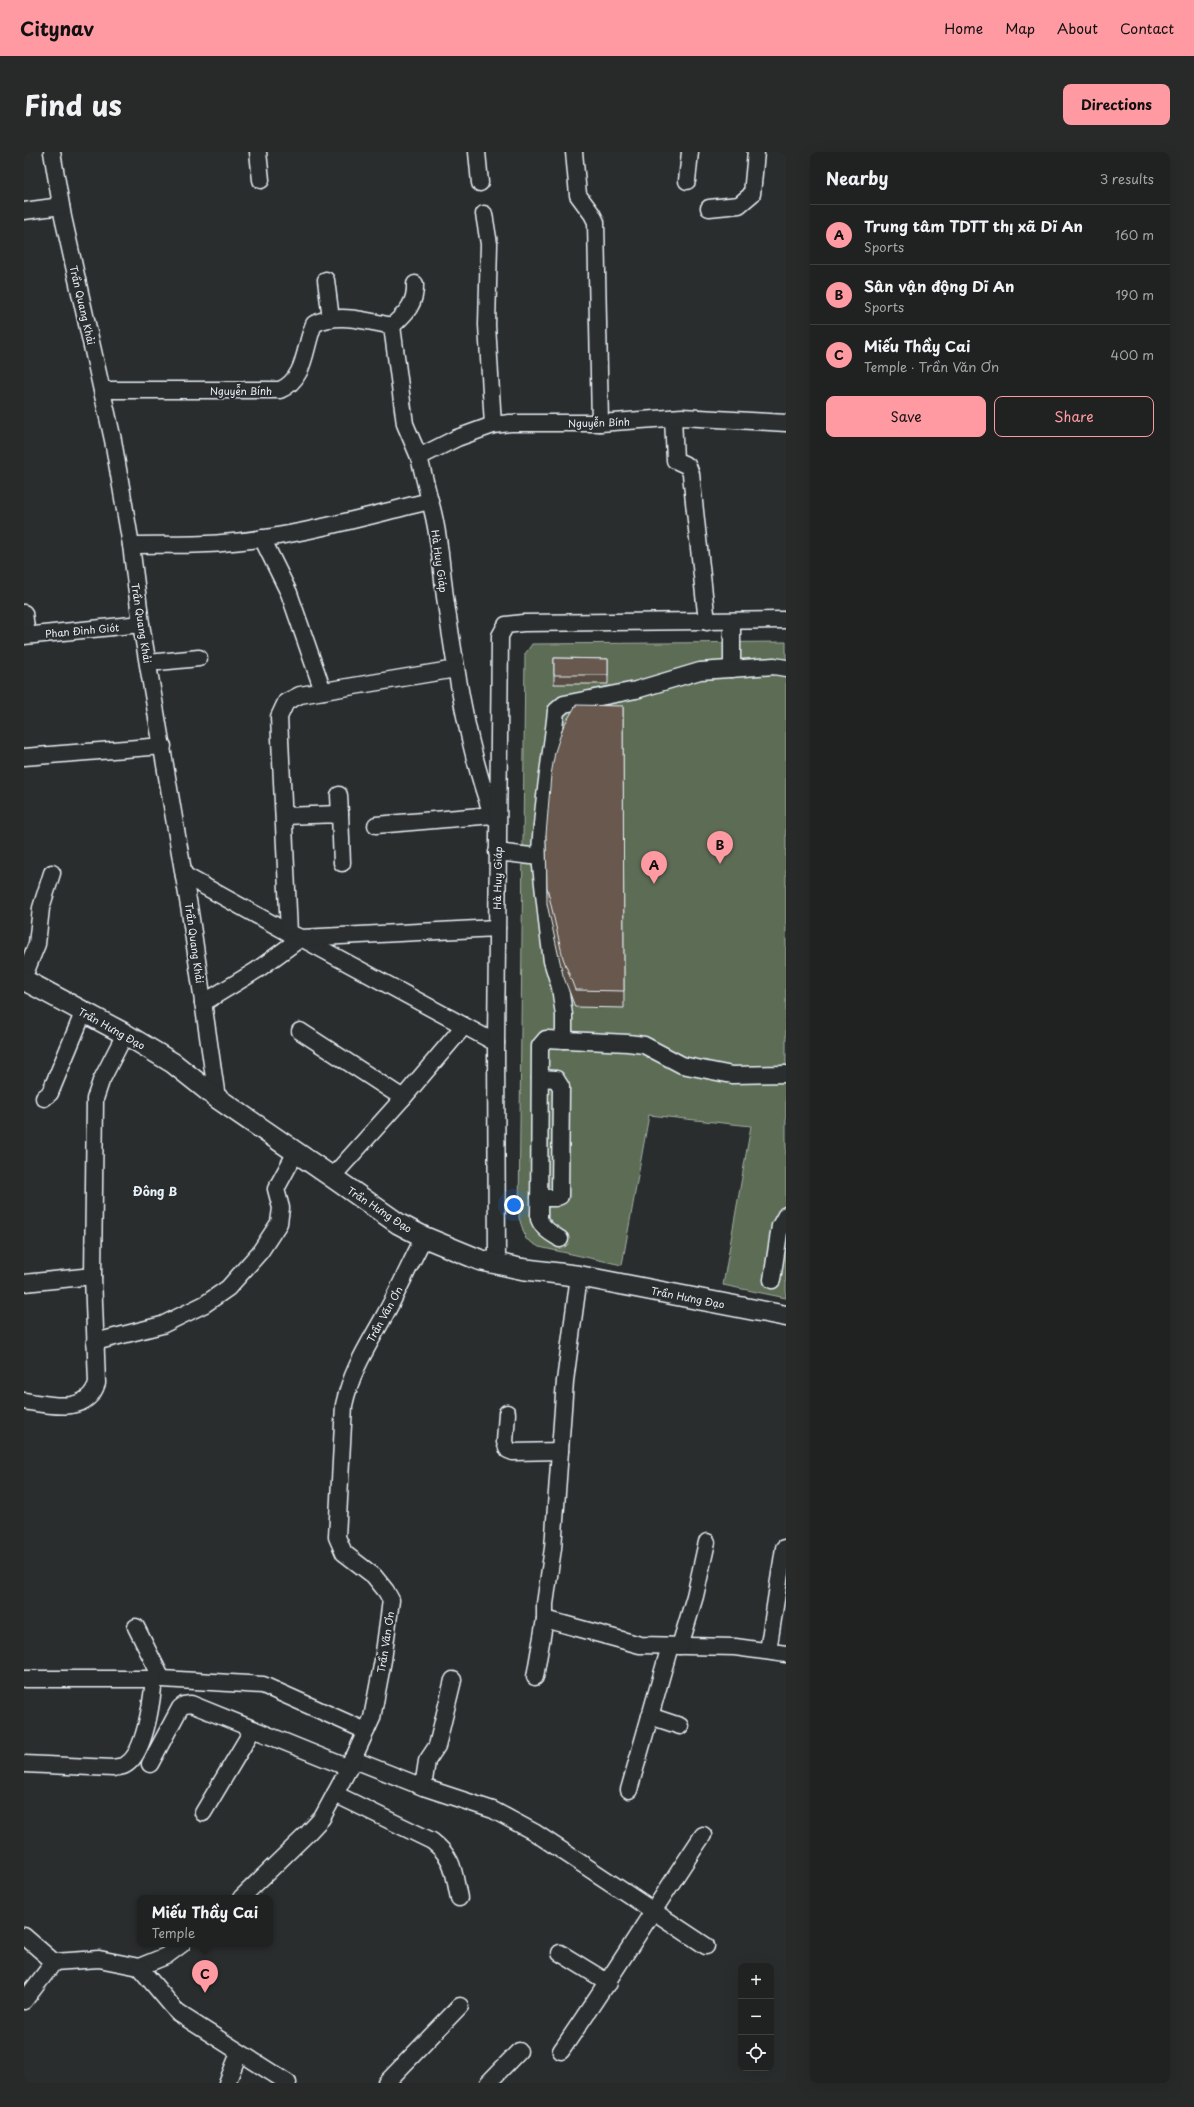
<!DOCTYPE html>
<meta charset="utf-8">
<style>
body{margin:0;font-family:"Playpen Sans",sans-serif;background:#282a2a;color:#f1f3f6}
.controls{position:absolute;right:12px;bottom:12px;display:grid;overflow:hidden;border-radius:8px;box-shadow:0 4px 16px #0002}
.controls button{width:36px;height:36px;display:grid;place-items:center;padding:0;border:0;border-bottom:1px solid #3d3f40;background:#202222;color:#f1f3f6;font:20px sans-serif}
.you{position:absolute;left:490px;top:1053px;width:14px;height:14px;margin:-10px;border:3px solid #fff;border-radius:50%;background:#1a73e8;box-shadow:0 0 0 6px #1a73e833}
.badge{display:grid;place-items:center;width:26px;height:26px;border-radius:50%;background:#ff9aa2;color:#111;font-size:13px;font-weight:700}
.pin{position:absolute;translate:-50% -33px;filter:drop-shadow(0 1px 2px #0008)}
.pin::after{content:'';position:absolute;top:21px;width:14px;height:12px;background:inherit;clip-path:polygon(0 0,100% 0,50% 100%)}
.popup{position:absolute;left:113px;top:1743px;width:136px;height:52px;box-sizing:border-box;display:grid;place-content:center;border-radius:8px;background:#202222;filter:drop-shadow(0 1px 3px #0005);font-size:13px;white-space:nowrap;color:#a2a4a5}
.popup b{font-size:15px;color:#f1f3f6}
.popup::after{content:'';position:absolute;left:50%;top:100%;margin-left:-8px;border:8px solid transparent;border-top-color:#202222}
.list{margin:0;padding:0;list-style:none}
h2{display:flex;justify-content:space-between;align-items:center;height:52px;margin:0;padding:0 16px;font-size:17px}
h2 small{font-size:13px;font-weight:400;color:#a2a4a5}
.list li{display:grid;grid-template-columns:26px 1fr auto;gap:12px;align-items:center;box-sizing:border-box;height:60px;padding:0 16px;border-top:1px solid #3d3f40}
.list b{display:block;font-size:15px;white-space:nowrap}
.list p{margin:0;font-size:13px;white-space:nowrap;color:#a2a4a5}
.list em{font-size:13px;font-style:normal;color:#a2a4a5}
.actions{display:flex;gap:8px;padding:12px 16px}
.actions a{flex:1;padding:9px 0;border:1px solid #ff9aa2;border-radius:8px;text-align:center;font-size:14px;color:#ff9aa2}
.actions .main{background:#ff9aa2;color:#111}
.icon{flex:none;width:22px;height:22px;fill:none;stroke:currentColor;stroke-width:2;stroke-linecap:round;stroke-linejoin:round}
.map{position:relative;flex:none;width:762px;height:1931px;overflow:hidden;border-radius:8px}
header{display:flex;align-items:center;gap:24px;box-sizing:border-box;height:56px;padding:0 20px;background:#ff9aa2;color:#111}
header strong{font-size:19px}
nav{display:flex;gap:22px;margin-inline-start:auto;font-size:14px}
.intro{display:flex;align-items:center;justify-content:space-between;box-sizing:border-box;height:96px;padding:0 24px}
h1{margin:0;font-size:28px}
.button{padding:10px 18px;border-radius:8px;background:#ff9aa2;color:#111;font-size:14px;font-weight:700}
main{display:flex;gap:24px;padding:0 24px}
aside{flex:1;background:#202222;border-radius:8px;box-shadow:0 4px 16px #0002}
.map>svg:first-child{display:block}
.green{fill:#5d6c54;stroke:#a2aea6}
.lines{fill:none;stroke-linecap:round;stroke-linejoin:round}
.minor-casing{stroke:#e8f1f8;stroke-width:19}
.major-casing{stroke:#e8f1f8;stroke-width:23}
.minor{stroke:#2a2d2e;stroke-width:16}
.major{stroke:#2a2d2e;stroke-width:20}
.wall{fill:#594d43;stroke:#e8f1f8}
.building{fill:#67594e;stroke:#e8f1f8}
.labels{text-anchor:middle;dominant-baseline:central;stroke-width:4;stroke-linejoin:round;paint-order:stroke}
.street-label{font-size:10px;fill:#e8f1f8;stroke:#2a2d2e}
.quarter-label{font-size:12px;font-weight:bold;fill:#e8f1f8;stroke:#2a2d2e}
</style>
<header>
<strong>Citynav</strong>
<nav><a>Home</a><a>Map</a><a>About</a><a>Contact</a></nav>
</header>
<div class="intro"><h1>Find us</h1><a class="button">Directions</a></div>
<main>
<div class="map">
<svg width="762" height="1931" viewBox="0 0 762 1931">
<rect width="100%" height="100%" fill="#2a2d2e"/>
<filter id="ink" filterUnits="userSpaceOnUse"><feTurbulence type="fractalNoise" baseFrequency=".025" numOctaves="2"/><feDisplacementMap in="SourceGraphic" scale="8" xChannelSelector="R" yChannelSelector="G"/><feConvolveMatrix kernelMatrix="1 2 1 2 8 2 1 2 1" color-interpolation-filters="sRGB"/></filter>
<g filter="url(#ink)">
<!-- green -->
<polygon class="green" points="762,490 762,1146 699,1133 727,974 625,963 598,1113 515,1095 502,1087 495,1066 501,502 508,492"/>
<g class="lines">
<!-- minor casing -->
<g class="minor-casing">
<g id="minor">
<polyline points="28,0 39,65 89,288 107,393 117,472 166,760 193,946"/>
<polyline points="234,0 237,28"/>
<polyline points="453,0 456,31"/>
<polyline points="550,0 554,43 568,62 572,70 576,271"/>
<polyline points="663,29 666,0"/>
<polyline points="685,56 715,53 728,42 732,0"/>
<polyline points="0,59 37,54"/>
<polyline points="460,62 465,92 463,173 469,273"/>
<polyline points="302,128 307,167"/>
<path d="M368,174C382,161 392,152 391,132"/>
<path d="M78,238H256C282,227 280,195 290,172C314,160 343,169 368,174L381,272L395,305L406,349C338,365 269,386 198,391C168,394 137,392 107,393"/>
<polyline points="649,266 651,308 664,314 667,322 683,470"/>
<polyline points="395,305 433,286 469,273 486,271 576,271 658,265 762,271"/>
<path d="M406,349C415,380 417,413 421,445C432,519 443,594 469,665"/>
<polyline points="238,386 265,441 299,539"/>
<polyline points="0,461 3,483"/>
<polyline points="708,470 708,517"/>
<polyline points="0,484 117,472"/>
<polyline points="124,511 175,506"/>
<polyline points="0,605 139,594"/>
<polyline points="315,643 316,662"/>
<polyline points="260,664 316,662 318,711"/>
<polyline points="352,673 469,663"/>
<path d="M473,700L516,705C517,656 527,608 532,559L540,552L612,538L676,519L750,514L762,516"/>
<polyline points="516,705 524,778 528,809 536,835 540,863 540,888"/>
<polyline points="160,723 265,781 277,786 472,891"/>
<polyline points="265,781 255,565 262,550 276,543 432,517"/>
<polyline points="0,824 13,792 17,756 28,721"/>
<polyline points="179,851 233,818 277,786 473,776"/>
<polyline points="276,879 379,946"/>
<polyline points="20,946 26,941 60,859"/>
<polyline points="308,1025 379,946 440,874"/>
<polyline points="515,1046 531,1046 536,1044 537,935 532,927 516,926"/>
<path d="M536,1087C527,1081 519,1077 515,1067L516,894L522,887L604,891L620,893L658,913L708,923L762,922"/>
<polyline points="473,1112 472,891 476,484 482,473 499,471 762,468"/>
<polyline points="555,1124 541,1229 529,1396 521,1452 521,1467 616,1493 711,1495 762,1502"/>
<polyline points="748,1128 756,1074 762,1063"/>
<polyline points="0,1131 69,1124"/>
<polyline points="71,1190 138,1173 181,1152 204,1136 236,1100 255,1071 257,1056 252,1037 272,1000"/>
<path d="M0,1249C26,1253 63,1263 73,1231L69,1124L71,947L77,929L101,882"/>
<polyline points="483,1261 481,1290 484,1298 489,1300 536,1299"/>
<polyline points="112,1475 138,1527"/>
<polyline points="656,1494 671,1444 683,1390"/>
<polyline points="744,1499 760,1396"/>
<polyline points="511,1525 521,1467"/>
<polyline points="0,1527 138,1527 239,1533 342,1579"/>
<polyline points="626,1564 656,1574"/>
<polyline points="328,1607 399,1635 469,1658 510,1680 682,1794"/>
<path d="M0,1612L89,1616C93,1615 98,1615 101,1613C121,1603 128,1547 130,1527"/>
<polyline points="126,1612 156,1556 160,1553 167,1552 325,1616"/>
<polyline points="399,1635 403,1609 413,1594 429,1528"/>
<polyline points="605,1638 646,1494"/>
<path d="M311,1642L408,1689C431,1707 429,1719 435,1746"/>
<polyline points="179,1661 229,1577"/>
<path d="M217,1746L284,1681L298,1666L325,1616L348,1566L359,1508L367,1448L362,1439L350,1424L320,1401L313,1385L320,1253C328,1216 346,1191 363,1159C376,1135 387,1110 400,1085"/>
<polyline points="0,1784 30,1810 0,1849"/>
<polyline points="536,1801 585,1831"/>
<polyline points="30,1810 75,1807 115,1815 142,1804 158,1792"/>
<polyline points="115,1815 154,1861 264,1931"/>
<path d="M537,1899C586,1828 631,1755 679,1683"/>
<polyline points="203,1931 215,1901"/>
<polyline points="362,1931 436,1854"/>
<polyline points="464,1931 495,1899"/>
</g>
</g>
<!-- major casing -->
<g class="major-casing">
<polyline id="major" points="0,828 101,882 149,911 193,946 308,1025 375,1072 400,1085 456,1108 498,1117 555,1124 762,1164"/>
</g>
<!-- minor -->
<use href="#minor" class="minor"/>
<!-- major -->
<use href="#major" class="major"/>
</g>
<!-- wall -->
<g class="wall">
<polygon points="530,506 584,507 584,532 530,532"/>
<polygon points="599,554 600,856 551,855 539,823 523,752 522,683"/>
</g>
<!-- building -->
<g class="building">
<polygon points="530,506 584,507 584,523 530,523"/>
<polygon points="552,553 599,554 600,839 551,838 539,806 523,735 522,683 527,623 531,600 539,575"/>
</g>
</g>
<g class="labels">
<!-- street labels -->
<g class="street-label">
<text transform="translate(59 153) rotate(77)">Trần Quang Khải</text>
<text x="217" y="238">Nguyễn Bính</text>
<text transform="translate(575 270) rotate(-2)">Nguyễn Bính</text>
<text transform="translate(416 409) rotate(82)">Hà Huy Giáp</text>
<text transform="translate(118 471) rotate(81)">Trần Quang Khải</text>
<text transform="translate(58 478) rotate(-5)">Phan Đình Giót</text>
<text transform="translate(473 726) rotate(-89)">Hà Huy Giáp</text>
<text transform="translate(171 791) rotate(82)">Trần Quang Khải</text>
<text transform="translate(88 876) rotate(29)">Trần Hưng Đạo</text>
<text transform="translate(356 1057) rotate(33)">Trần Hưng Đạo</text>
<text transform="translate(664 1145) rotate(11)">Trần Hưng Đạo</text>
<text transform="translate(360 1162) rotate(-61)">Trần Văn Ơn</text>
<text transform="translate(361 1490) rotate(-81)">Trần Văn Ơn</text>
</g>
<!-- quarter labels -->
<g class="quarter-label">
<text x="131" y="1039">Đông B</text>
</g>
</g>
</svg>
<div class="controls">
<button>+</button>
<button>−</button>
<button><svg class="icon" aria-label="locate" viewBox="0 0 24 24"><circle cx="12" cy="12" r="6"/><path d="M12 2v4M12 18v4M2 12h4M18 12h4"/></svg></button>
</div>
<div class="you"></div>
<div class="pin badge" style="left:630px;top:732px">A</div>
<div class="pin badge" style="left:696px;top:712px">B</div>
<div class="pin badge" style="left:181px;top:1841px">C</div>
<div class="popup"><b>Miếu Thầy Cai</b>Temple</div>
</div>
<aside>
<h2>Nearby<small>3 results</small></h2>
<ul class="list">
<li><span class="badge">A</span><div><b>Trung tâm TDTT thị xã Dĩ An</b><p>Sports</p></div><em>160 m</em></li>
<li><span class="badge">B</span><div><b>Sân vận động Dĩ An</b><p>Sports</p></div><em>190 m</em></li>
<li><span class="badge">C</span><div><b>Miếu Thầy Cai</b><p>Temple · Trần Văn Ơn</p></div><em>400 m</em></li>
</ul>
<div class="actions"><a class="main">Save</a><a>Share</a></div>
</aside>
</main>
